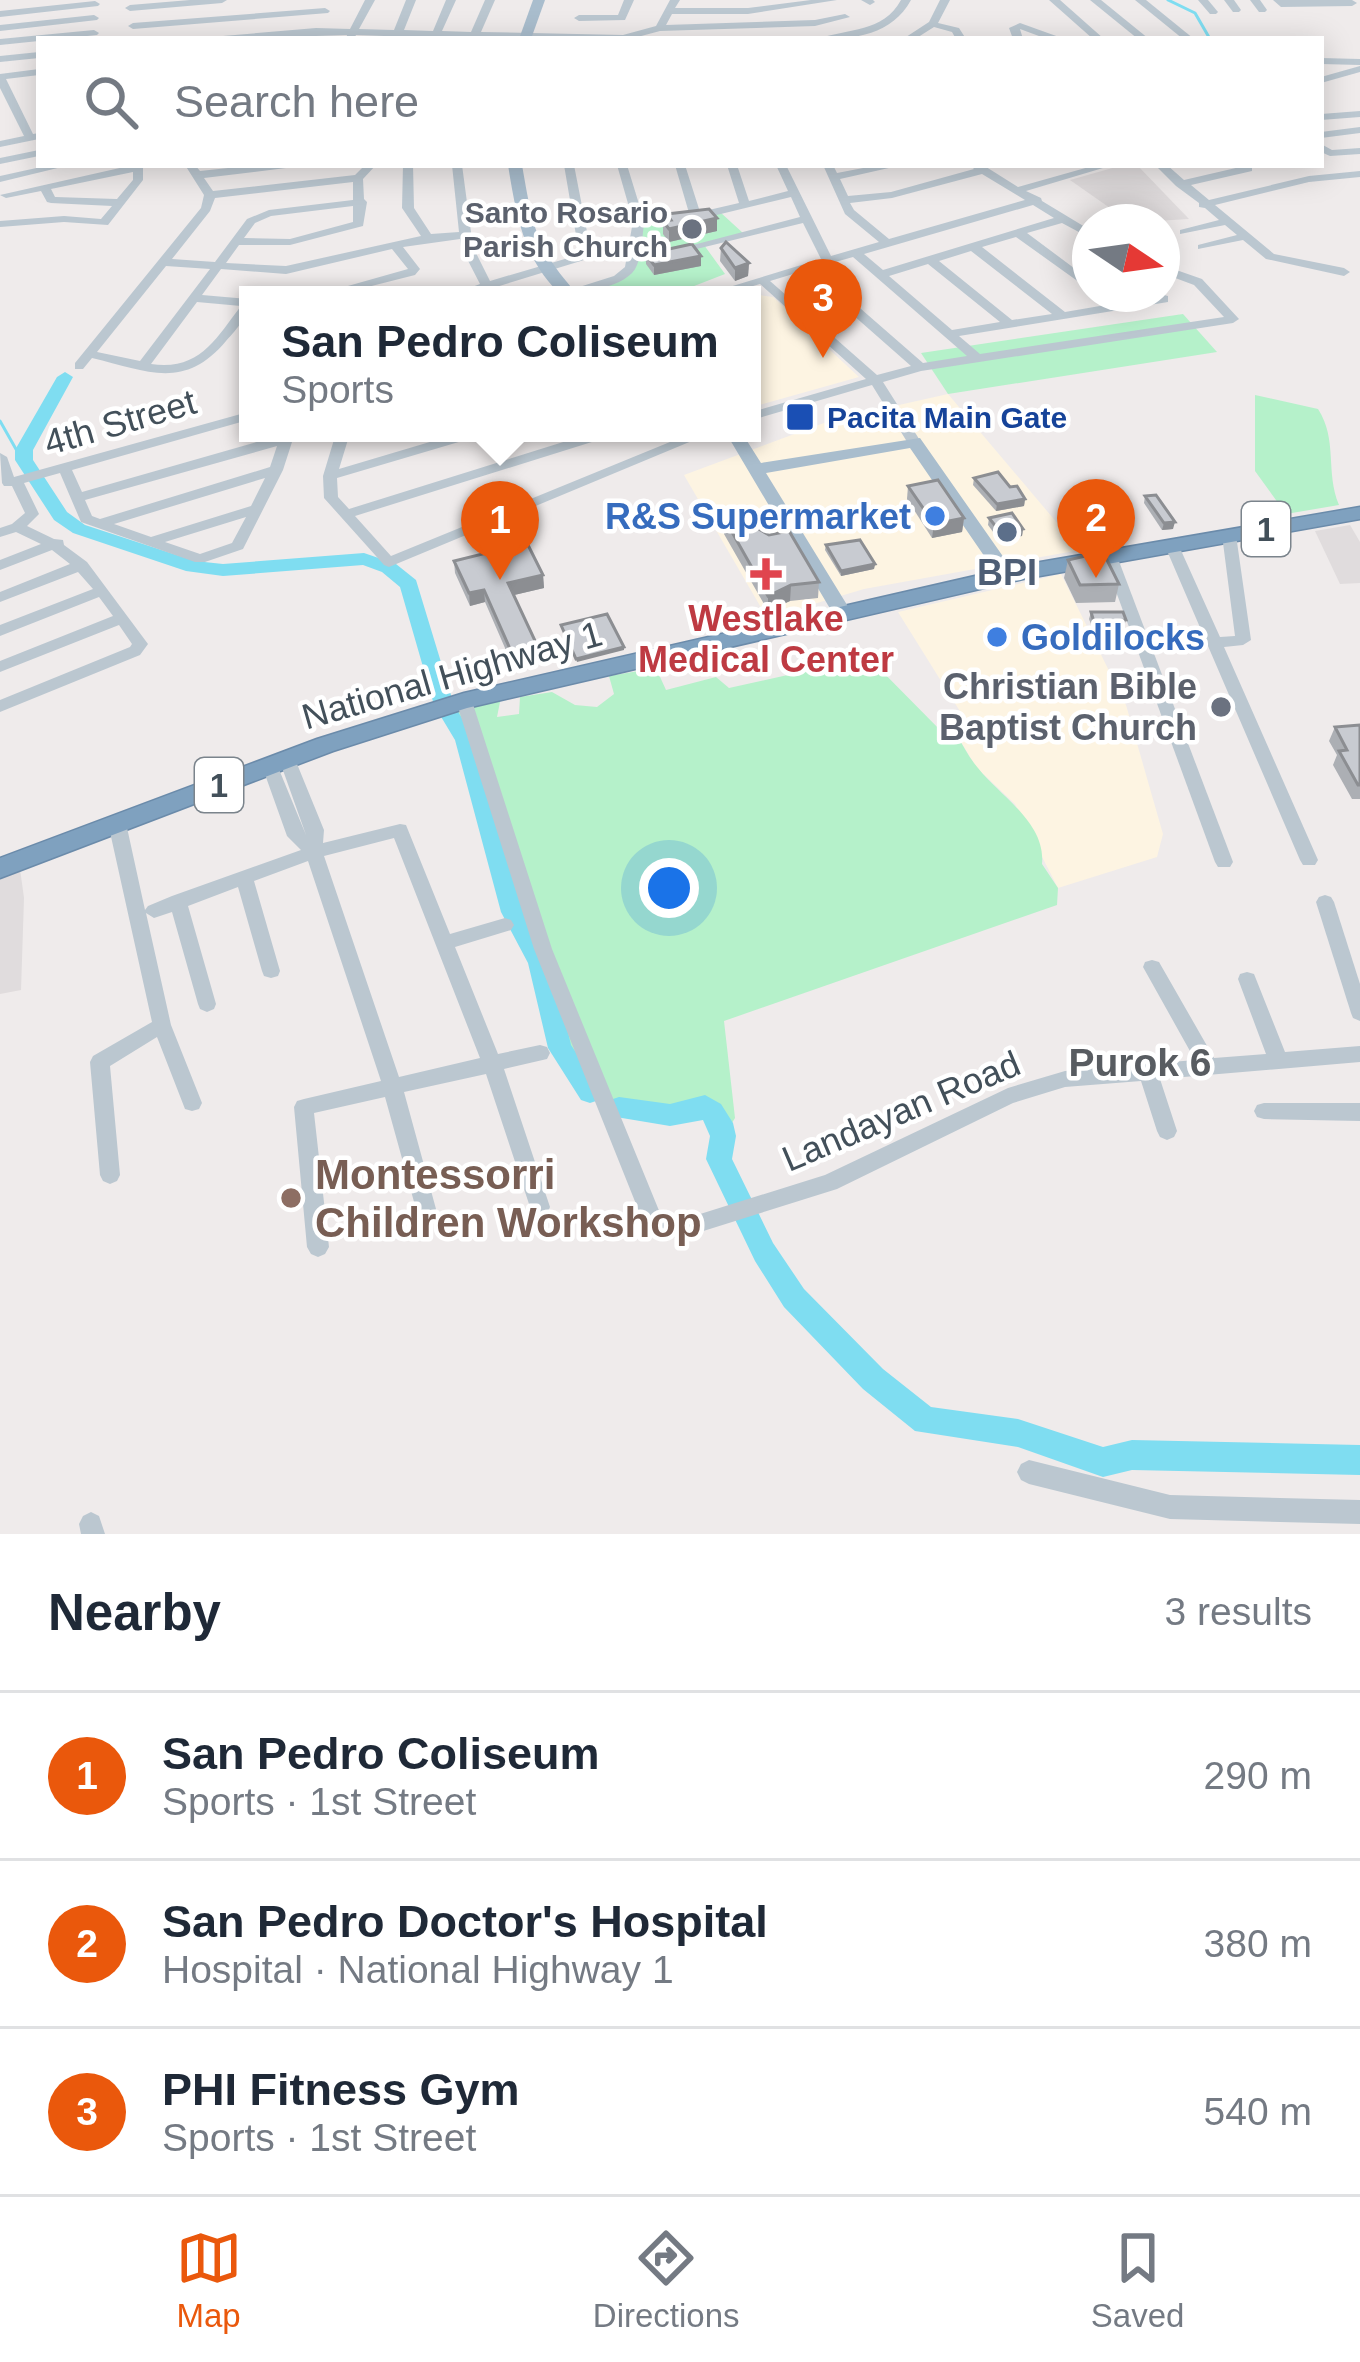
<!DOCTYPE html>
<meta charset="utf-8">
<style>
body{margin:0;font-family:Arial,sans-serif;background:#f6f6f7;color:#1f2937}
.compass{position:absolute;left:1072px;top:204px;width:108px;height:108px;border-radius:50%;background:#fff;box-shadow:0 6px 30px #0003;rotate:103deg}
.you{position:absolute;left:669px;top:888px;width:42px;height:42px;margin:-30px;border:9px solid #fff;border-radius:50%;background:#1a73e8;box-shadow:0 0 0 18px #1a73e833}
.badge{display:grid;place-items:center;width:78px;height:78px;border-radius:50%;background:#ea580c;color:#fff;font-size:39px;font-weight:700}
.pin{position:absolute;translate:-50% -99px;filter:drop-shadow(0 3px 6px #0008)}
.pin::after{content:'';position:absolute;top:63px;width:42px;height:36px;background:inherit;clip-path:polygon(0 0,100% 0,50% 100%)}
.popup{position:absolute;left:239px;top:286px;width:522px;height:156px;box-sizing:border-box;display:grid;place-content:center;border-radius:0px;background:#fff;filter:drop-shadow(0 3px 9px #0005);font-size:39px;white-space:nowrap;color:#747a83}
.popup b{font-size:45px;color:#1f2937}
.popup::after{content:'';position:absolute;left:50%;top:100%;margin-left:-24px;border:24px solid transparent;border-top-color:#fff}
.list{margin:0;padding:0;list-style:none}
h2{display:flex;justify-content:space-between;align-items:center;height:156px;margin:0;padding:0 48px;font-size:51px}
h2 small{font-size:39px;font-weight:400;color:#747a83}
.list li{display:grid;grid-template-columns:78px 1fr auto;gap:36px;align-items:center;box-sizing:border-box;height:168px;padding:0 48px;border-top:3px solid #e0e1e3}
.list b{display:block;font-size:45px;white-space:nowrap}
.list p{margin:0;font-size:39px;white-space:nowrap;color:#747a83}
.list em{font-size:39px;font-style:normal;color:#747a83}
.icon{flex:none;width:66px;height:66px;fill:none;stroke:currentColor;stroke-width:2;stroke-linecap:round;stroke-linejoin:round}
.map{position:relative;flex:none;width:1360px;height:1534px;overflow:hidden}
.search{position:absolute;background:#fff;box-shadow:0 6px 30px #0003;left:36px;right:36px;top:36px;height:132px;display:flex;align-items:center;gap:30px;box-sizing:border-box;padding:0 42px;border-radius:0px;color:#747a83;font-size:45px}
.sheet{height:660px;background:#fff}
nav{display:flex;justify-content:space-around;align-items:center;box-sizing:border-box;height:168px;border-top:3px solid #e0e1e3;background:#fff;font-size:33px;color:#747a83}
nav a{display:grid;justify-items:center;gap:6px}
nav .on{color:#ea580c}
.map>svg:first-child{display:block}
.commercial{fill:#fdf4e2}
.education{fill:#e0dcdd}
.green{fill:#b5f1ca}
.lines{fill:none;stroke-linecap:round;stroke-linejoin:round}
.stream{stroke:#7fddf1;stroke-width:3}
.river{fill:#7fddf1;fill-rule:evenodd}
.highway-casing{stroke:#6b8baa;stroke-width:3}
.minor{fill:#bbc7d0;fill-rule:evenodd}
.major{fill:#a9bdcd;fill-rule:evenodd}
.highway{fill:#7fa1bf;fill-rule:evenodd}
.wall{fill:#acafb4}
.shaded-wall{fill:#8c8e92}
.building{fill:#c8cbd1;stroke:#8c8e92;stroke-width:3}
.worship-dot{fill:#6b7280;stroke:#fff;stroke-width:4.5}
.transit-dot{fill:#1a4fb4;stroke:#fff;stroke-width:4.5}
.shop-dot{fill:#3f7fe0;stroke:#fff;stroke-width:4.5}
.service-dot{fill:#5c6f8a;stroke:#fff;stroke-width:4.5}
.health-dot{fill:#e0444e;stroke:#fff;stroke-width:4.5}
.education-dot{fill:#8d6e63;stroke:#fff;stroke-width:4.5}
.labels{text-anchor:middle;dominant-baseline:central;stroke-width:9;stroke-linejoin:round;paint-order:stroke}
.far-worship-label{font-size:30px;font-weight:bold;fill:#5b616d;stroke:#fff;text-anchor:end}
.far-transit-label{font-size:30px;font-weight:bold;fill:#164399;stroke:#fff;text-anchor:start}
.shield{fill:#fff;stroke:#7b848c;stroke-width:3}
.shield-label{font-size:33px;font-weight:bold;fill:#43505a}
.street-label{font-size:36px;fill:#43505a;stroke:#fff}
.shop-label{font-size:36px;font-weight:bold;fill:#366cbe;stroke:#fff;text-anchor:end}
.service-label{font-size:36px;font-weight:bold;fill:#4e5e75;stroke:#fff}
.health-label{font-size:36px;font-weight:bold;fill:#be3a42;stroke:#fff}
.worship-label{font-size:36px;font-weight:bold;fill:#5b616d;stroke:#fff;text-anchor:end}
.neighbourhood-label{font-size:39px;font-weight:bold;fill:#585c61;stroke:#fff}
.near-education-label{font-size:42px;font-weight:bold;fill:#785e54;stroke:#fff;text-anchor:start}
</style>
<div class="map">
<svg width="1360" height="1534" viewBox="0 0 1360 1534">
<rect width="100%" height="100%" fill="#efebeb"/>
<!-- commercial -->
<g class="commercial">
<polygon points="735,292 773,297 859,377 752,407 752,295 726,295"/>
<polygon points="948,394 1080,550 864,589 767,618 684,475 832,420"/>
<polygon points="1061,574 1126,705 1163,834 1157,857 1058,888 1015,804 977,768 956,734 964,732 960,724 966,721 898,612"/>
</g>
<!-- education -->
<g class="education">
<polygon points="1123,165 1137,165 1189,219 1140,222 1110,208 1070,180"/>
<polygon points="1350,525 1360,542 1360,583 1340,584 1315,531"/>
<polygon points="20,869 24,898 21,990 0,994 0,876"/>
</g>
<!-- green -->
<g class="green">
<polygon points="720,212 744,234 704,245 725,274 671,295 569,293 626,276 643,222"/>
<polygon points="1183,314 1217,352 948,394 921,353"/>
<path d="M1255,395L1318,409C1338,440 1325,471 1339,505L1286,514L1255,471Z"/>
<path d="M868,657L947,737L956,734C963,745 969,758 978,768C1001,797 1046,823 1042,864L1058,888L1057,905L724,1021L735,1118L725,1134L718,1116L705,1106L670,1115L619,1108L590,1092L560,1048L540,962L517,905L483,790L476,743L457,712L501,697L497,717L519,714L520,697L552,692L575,705L597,707L614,694L609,676L656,668L666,690L716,677L729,688Z"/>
</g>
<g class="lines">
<!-- stream -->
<g class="stream">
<polyline points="1168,0 1195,13 1210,39"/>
<polyline points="0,421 25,465"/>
</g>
<!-- river -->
<g class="river">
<polygon points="65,372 73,377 33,450 33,460 67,512 85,525 195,561 223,564 364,553 396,564 416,580 454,705 475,740 523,911 552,962 571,1045 602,1092 599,1100 590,1103 581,1100 548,1048 528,963 501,912 455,740 434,705 400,587 382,572 363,565 223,576 186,571 73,533 54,520 15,460 15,450 57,377"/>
<polygon points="705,1095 721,1104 733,1123 736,1136 732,1159 773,1243 804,1289 883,1369 931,1407 1018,1419 1103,1447 1132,1440 1360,1445 1360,1475 1132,1470 1103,1477 1018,1447 915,1431 863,1389 784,1307 755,1261 706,1159 710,1136 703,1120 670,1126 610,1116 606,1108 610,1100 619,1097 670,1104"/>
</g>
<!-- highway casing -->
<g class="highway-casing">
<polygon id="highway" points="1360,507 1360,519 1023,579 467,708 333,751 0,878 0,858 317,739 464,693 1023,565"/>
</g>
<!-- minor -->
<g class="minor">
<polygon points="190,0 227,0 222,3 130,11 125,8 130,5"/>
<polygon points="365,0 375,0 359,29 394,30 406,0 416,0 404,30 433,31 446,0 456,0 442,31 471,32 485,0 495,0 481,32 623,35 656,26 670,0 680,0 675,8 748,8 811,0 837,0 748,14 672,14 666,25 815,20 845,14 850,17 815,26 660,31 630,39 468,39 356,35 354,39 346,39 347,35 218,39 223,36 316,28 350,29"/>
<polygon points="624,0 634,0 625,20 579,21 574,18 579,15 618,15"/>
<polygon points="861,0 873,0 875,2 870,5"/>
<path d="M901,0H911C892,35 855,39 818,39C848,28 883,33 901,0Z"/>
<polygon points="940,0 950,0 938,23 959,28 966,39 956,39 952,32 934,27 915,39 903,39 929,22"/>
<polygon points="1049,0 1060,0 1104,39 1093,39"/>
<polygon points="1090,0 1101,0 1149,39 1138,39"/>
<polygon points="1135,0 1146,0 1194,39 1183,39"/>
<polygon points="1198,0 1208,0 1218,12 1216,14 1210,14"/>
<polygon points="1224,0 1234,0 1241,10 1239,12 1233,12"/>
<polygon points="1250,0 1260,0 1267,10 1265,12 1259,12"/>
<polygon points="1273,0 1352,0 1357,3 1352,6 1281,7"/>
<polygon points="95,1 100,4 98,6 0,17 0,11"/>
<polygon points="325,8 330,11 328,13 133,29 128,26 133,23"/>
<polygon points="94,15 99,18 97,20 0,31 0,25"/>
<polygon points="1020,23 1059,37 1061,39 1047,39 1020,29 1023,39 1013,39 1009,28"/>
<polygon points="94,30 99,33 97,35 0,45 0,39"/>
<polygon points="39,52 39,58 0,62 0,56"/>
<polygon points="1321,58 1360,59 1360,65 1321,64"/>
<polygon points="1360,66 1360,72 1321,83 1321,77"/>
<polygon points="39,69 39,75 6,79 33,134 39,133 39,139 0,147 0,141 24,136 0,88 0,74"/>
<polygon points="1360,111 1360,117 1321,120 1321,114"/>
<polygon points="1360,127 1360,133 1321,138 1321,132"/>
<polygon points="1321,144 1332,150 1360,148 1360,154 1330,156 1321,152"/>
<polygon points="39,150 39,156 0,164 0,158"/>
<polygon points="50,165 70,165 0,182 0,176"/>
<path d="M133,165H143V180L108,225L64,222L0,227V221L64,216L101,219L112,206L51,203L47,202L41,191L6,198L0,195ZM133,172V180L117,199L55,197L51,189Z"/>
<path d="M185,165H195L200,171L257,165H291L286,168L204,178L213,191L355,175L365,165H376L363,179L364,199L367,202L363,226L290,245H239L226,263L286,266L421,236L402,208L403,165H413L414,208L431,234L459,232L452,165H462L473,247L490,281L575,256L578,247L564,165H574L590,247L584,260L470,295H451L480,284L461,247L460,239L403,247L420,269L415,275L336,295H316L408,269L392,249L286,274L221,269L202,295L248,299C248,317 238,328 226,341C184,391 147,371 92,358L83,369H75V363L201,208L204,195ZM353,182V200L269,210L247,219L215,262L172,259L210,211L215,198ZM353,206V222L290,239L244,238L255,223L271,216ZM166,266L210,269L140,361L97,352ZM197,302L241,306C215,340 199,371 151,364Z"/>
<path d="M617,165H627L643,217L689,213L675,165H685L700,212L739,203L727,165H737L749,201L788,191L776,165H786L831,256L879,242L845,214L823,165H833L837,173L879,165H902L840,179L848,196L891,192L974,169L970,165H983L1018,187L1096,165H1113L1026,191L1041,198L1042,201L1090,230V238L1062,223L1027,233L1090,280V290L1016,237L982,247L1065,312L1164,295L1168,296V302L959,336L980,354L1224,317L1194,285L1162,273V265L1202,279L1239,319L1233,323L921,371L883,382L921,442L914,446L909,445L872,385L752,420V412L866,379L760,284L722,295H703L821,259L803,223L676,254L670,251L800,217L791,197L696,220L644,224C642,237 642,253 637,265C629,288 576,295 554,295L614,276L625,267L633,221ZM982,174L1025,200L889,239L854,210L850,203L892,198ZM1033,205L1054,218L883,270L864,254ZM971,251L1052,314L1012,320L939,261ZM853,257L967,356L923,363L814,268ZM928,264L1000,322L952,330L889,276ZM803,271L911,366L877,375L770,281Z"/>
<polygon points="1155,165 1167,165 1184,180 1240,167 1239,165 1252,167 1252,171 1191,185 1209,200 1309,176 1360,171 1360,177 1309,182 1215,205 1274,254 1344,268 1350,272 1344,276 1266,259 1243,240 1198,249 1198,245 1237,235 1225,225 1180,234 1180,230 1219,220 1205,208 1199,207 1199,203 1176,186"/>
<path d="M248,412V420L72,470L82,492L281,435L315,433L292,442L283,470L243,549L205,562H195L81,522L60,473L24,483L39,514L27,526L54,539L63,540L64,545L87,562L148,644L140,655L0,712V700L130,647L132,644L119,625L0,672V661L113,616L99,597L0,636V625L93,589L78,572L0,602V592L70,564L52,550L0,570V560L41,544L16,532L0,537V528L12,524L25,513L12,486H4L2,483L0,453L7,457L14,477ZM277,446L270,467L100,519L92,516L85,500ZM265,478L251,506L151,537L114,524ZM246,517L232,543L200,554L165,542Z"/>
<polygon points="336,433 350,433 339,469 460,433 481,433 479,436 337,478 338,497 349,509 592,433 613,433 611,436 355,516 391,556 692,433 711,433 389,567 384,565 324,498 323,476"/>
<polygon points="1229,531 1236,535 1251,640 1243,645 1224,647 1318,860 1315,865 1303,865 1300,860 1165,546 1172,541 1179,546 1220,637 1235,636 1222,535"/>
<polygon points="1110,551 1117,556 1233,862 1230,867 1218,867 1215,862 1103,556"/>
<path d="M464,696L472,701L552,949L660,1213L669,1219L681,1220L825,1175L1008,1088L1065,1071L1195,1060L1143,967L1145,962L1152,960L1159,962L1214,1058L1266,1054L1238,979L1240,974L1247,972L1254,974L1256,979L1285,1052L1360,1046V1062L1160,1079L1177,1131L1174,1137L1167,1140L1160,1137L1157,1131L1141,1081L1065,1087L1013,1103L837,1189L681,1238C665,1237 649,1235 642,1219L534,949L456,701Z"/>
<path d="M287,753L295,759L324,830L323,843L400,824L406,825L450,934L505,918L511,920L514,925L511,930L455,947L498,1054L540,1045L547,1047L550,1053L547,1059L504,1069L550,1207L547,1214L540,1216L533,1214L530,1207L486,1074L404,1092L436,1209L433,1216L426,1218L419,1216L416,1209L385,1097L314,1113L329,1247L325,1254L318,1257L311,1254L307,1247L294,1107L297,1101L304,1099L381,1081L308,861L254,881L280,971L278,976L271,978L264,976L262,971L238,887L188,906L216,1004L214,1009L207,1012L200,1009L198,1004L172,912L154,918L146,913L171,1025L202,1103L199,1109L192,1111L185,1109L157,1037L110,1066L120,1175L117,1181L110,1184L103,1181L100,1175L90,1062L93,1056L152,1022L108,823L111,819H123L126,823L145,910L148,906L172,896L301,850L287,836L262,766L270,760L276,762L306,835L279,759ZM394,838L480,1058L399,1077L324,856Z"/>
<polygon points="1325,895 1331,897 1334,902 1360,984 1360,1021 1353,1018 1351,1013 1316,902 1319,897"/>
<polygon points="1264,1103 1360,1103 1360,1121 1264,1119 1257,1117 1254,1111 1257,1105"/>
<polygon points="1029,1460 1170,1495 1360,1500 1360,1524 1170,1519 1029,1484 1021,1480 1017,1472 1021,1464"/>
<polygon points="91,1512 99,1516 105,1534 81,1534 79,1524 83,1516"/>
</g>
<!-- major -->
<g class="major">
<polygon points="533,0 545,0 531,39 519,39"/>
<path d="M508,165H522C533,227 535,247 578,295H561C523,259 516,214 508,165Z"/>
<polygon points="726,433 742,433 761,463 920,438 1016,575 1007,581 1000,579 910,448 766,473 852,613 842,619 835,617"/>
</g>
<!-- highway -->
<use href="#highway" class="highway"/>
</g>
<!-- wall -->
<g class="wall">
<polygon points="667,214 717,218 717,231 669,242 663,234 663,221 667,221"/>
<polygon points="721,248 749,263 748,276 735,281 720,261"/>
<polygon points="646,254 701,256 701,266 654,275 646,264"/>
<polygon points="974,478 1010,487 1025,499 1024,506 996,511 973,485"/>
<polygon points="908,486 964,518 962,532 932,538 907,499"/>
<polygon points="1145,496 1173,529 1162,530 1144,503"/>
<polygon points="724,518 819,582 818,598 790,601 768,611 724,534"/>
<polygon points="989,518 1023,529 1022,536 999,540 988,525"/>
<polygon points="1090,521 1124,539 1101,544 1088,528"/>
<polygon points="826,545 875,564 874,569 841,576 825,550"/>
<polygon points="1068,560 1119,584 1115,602 1076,603 1064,578"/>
<polygon points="454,561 543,575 544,588 514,595 537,645 538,658 512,664 485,602 470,606 455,573"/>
<polygon points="1091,612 1126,620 1124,627 1093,629 1089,619"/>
<polygon points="1360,725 1360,799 1352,799 1333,765 1337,755 1329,741 1335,727"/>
</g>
<!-- shaded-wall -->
<g class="shaded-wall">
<polygon points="717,218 717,231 669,242 669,229"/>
<polygon points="701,256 701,266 654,275 654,265"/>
<polygon points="749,263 748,276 735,281 735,268"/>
<polygon points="1025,499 1024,506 996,511 997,504"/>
<polygon points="964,518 962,532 932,538 934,524"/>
<polygon points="1175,522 1173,529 1162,530 1164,523"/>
<polygon points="1023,529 1022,536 999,540 1001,533"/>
<polygon points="1126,532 1124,539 1101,544 1102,537"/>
<polygon points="875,564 874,569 841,576 841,571"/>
<polygon points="543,575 544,588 510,596 508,583"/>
<polygon points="791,585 790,601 768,611 768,596"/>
<polygon points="484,590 485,602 470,606 469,593"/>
<polygon points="537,645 538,658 512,664 511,651"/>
<polygon points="624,647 624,650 577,662 576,659"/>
</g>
<!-- building -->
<g class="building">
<polygon points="709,209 717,218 669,229 663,221 671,220 667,214"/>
<polygon points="726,242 749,263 735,268 721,248"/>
<polygon points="692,244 701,256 654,265 646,254"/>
<polygon points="998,472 1010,487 1017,486 1025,499 997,504 974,478"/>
<polygon points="938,480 964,518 934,524 908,486"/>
<polygon points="1156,495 1175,522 1164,523 1145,496"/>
<polygon points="1012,513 1023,529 1001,533 989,518"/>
<polygon points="736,516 769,535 789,531 819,582 791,585 768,596 724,518"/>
<polygon points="1113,516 1126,532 1102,537 1090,521"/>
<polygon points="860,540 875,564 841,571 826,545"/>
<polygon points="527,543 543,575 508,583 537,645 511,651 484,590 469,593 454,561"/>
<polygon points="1103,552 1119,584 1080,585 1068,560"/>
<polygon points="1091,612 1123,612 1126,620 1094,622"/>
<polygon points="607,614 624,647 576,659 561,625"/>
<polygon points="1360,725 1360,785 1358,785 1339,751 1347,750 1335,727"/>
</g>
<!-- markers -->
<g class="worship-dot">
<circle cx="692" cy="229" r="12"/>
<circle cx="1221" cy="707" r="12"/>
</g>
<rect class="transit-dot" x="785" y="402" width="30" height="30" rx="6"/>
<g class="shop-dot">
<circle cx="935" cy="516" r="12"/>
<circle cx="997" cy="637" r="12"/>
</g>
<circle class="service-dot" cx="1007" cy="532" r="12"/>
<path class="health-dot" d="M760 556h12v12h12v12h-12v12h-12v-12h-12v-12h12z"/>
<circle class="education-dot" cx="291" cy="1198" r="12"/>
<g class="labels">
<!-- far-worship labels -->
<g class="far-worship-label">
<text x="668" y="212">Santo Rosario<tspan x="668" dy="34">Parish Church</tspan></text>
</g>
<!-- far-transit labels -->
<g class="far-transit-label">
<text x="827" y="417">Pacita Main Gate</text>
</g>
<!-- shield labels -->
<g class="shield">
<rect x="1242" y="502" width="48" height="54" rx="9"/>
<rect x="195" y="758" width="48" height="54" rx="9"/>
</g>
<g class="shield-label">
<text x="1266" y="529">1</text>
<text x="219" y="785">1</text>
</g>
<!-- street labels -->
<g class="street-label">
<text transform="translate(120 422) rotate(-16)">4th Street</text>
<text transform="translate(452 675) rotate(-16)">National Highway 1</text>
<text transform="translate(901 1111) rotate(-23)">Landayan Road</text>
</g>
<!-- shop labels -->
<g class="shop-label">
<text x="911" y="516">R&amp;S Supermarket</text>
<text x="1021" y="637" text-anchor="start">Goldilocks</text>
</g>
<!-- service labels -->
<g class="service-label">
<text x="1007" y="572">BPI</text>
</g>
<!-- health labels -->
<g class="health-label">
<text x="766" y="618">Westlake<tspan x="766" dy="41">Medical Center</tspan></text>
</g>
<!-- worship labels -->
<g class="worship-label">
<text x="1197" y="686">Christian Bible<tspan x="1197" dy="41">Baptist Church</tspan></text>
</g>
<!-- neighbourhood labels -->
<g class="neighbourhood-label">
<text x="1140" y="1062">Purok 6</text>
</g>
<!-- near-education labels -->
<g class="near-education-label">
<text x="315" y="1174">Montessorri<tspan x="315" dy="48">Children Workshop</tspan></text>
</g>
</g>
</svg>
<svg class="compass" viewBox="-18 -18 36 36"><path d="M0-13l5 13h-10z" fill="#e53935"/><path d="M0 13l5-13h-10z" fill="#747a83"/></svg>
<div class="you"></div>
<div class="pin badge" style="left:500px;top:580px">1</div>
<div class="popup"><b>San Pedro Coliseum</b>Sports</div>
<div class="pin badge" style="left:1096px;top:578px">2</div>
<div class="pin badge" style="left:823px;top:358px">3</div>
<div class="search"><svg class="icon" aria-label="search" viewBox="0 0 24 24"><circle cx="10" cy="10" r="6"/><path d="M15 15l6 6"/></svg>Search here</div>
</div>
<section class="sheet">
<h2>Nearby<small>3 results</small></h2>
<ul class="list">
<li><span class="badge">1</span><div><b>San Pedro Coliseum</b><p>Sports · 1st Street</p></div><em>290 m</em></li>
<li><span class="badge">2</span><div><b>San Pedro Doctor's Hospital</b><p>Hospital · National Highway 1</p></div><em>380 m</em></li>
<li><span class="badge">3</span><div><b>PHI Fitness Gym</b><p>Sports · 1st Street</p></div><em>540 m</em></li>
</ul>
</section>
<nav>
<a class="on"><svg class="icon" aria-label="map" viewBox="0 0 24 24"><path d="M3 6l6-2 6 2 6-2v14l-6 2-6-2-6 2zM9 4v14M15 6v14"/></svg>Map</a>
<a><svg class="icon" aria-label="directions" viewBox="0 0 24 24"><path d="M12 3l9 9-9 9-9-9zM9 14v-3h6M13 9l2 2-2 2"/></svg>Directions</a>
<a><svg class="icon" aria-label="saved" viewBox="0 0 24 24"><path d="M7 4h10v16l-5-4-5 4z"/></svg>Saved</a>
</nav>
